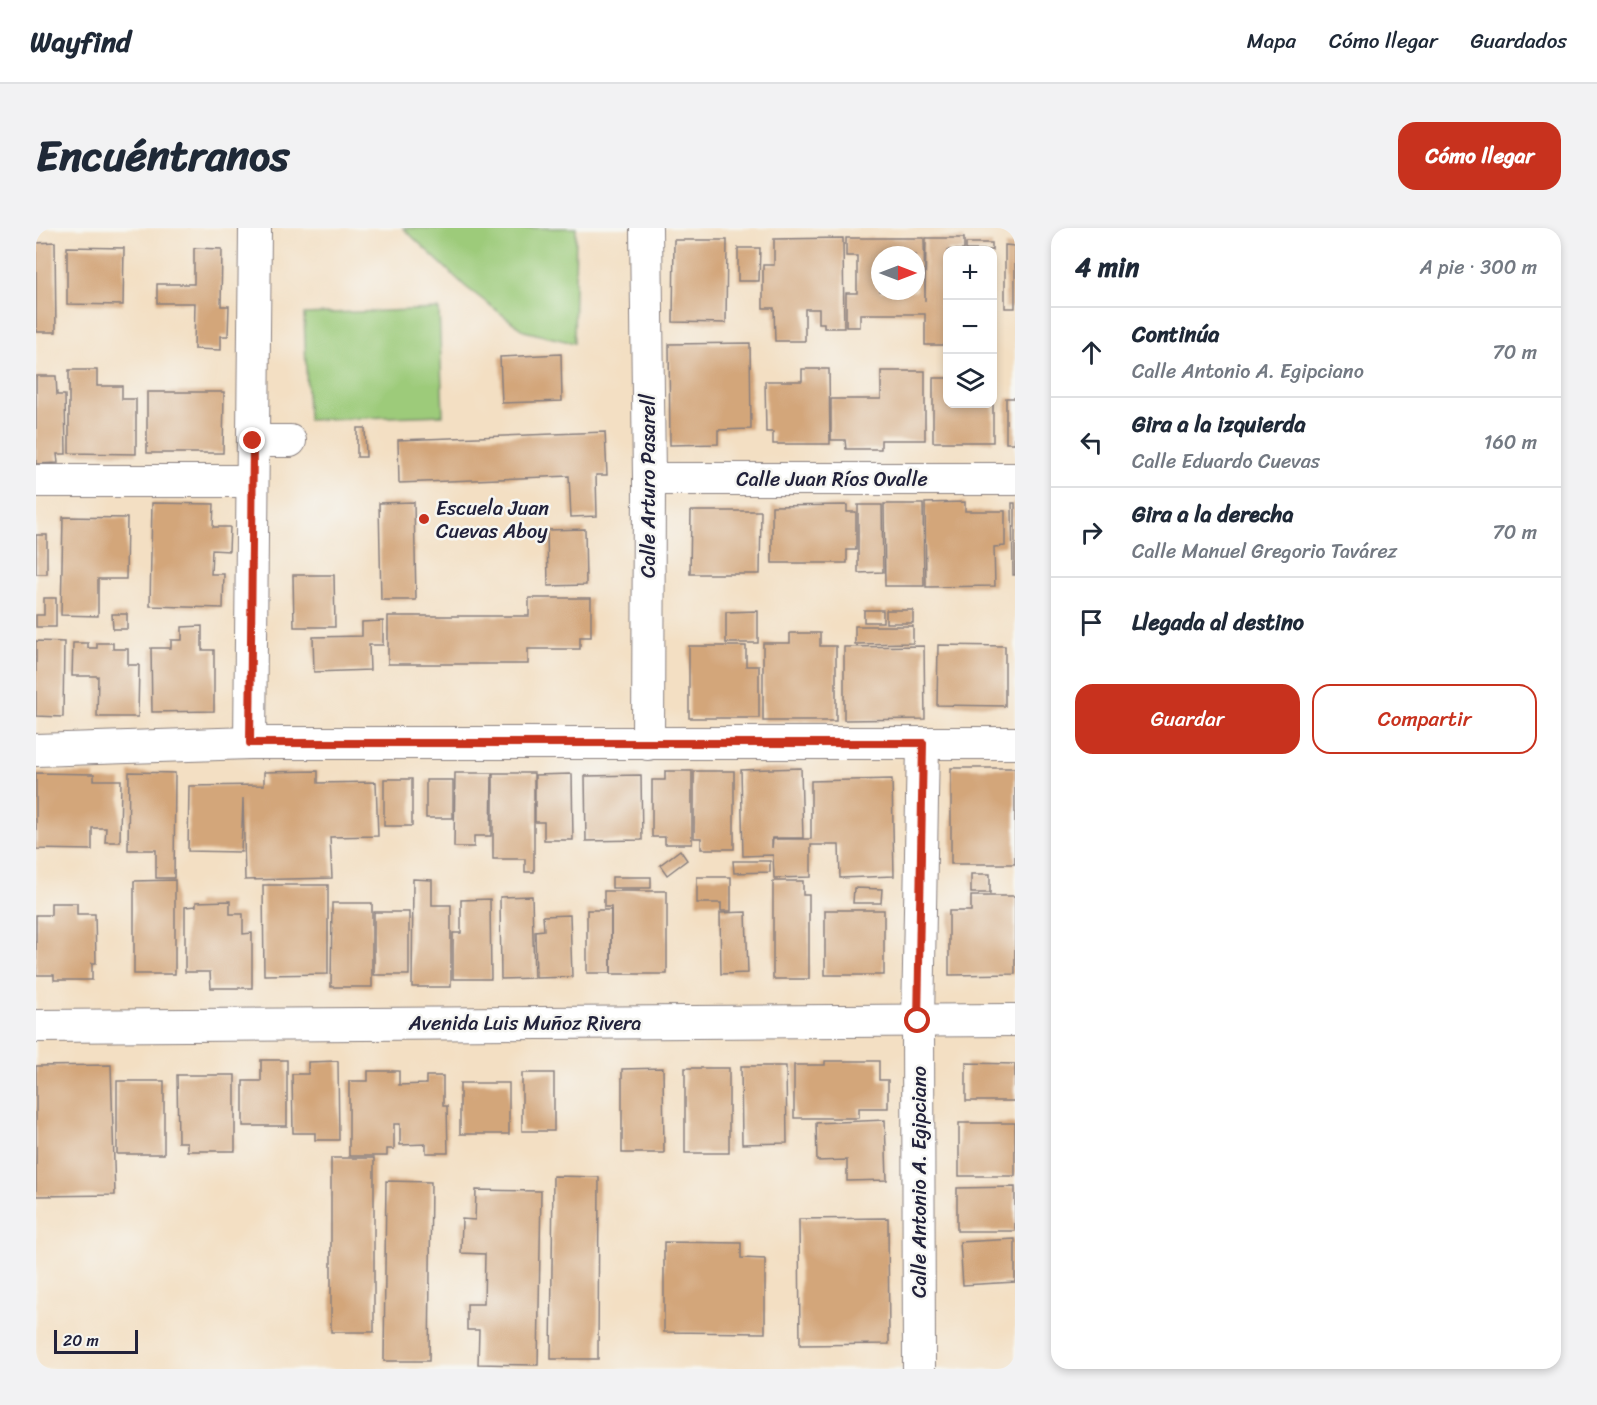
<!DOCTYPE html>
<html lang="es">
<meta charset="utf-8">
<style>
body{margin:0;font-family:Sriracha,sans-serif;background:#f2f2f3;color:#1f2937}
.controls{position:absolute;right:18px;top:18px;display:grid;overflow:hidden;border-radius:12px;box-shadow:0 3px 9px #0003}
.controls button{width:54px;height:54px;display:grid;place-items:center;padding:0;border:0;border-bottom:2px solid #e0e1e3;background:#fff;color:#1f2937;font:30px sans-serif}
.compass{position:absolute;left:835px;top:18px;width:54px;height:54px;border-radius:50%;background:#fff;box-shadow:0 3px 9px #0003;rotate:90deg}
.scale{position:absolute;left:18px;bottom:15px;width:84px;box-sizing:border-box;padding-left:6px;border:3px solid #22223b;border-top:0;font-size:16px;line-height:21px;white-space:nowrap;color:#22223b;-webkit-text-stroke:4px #f6f6f2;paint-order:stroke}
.stop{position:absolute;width:18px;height:18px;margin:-14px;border:4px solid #c8321e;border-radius:50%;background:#fff}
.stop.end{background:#c8321e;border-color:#fff;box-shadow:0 2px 6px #0008}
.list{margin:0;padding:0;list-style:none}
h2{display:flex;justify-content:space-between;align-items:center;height:78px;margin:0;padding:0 24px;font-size:26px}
h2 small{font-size:20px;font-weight:400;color:#747a83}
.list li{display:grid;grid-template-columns:39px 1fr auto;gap:18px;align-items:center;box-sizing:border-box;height:90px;padding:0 24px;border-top:2px solid #e0e1e3}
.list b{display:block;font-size:22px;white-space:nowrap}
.list p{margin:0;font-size:20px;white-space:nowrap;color:#747a83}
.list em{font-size:20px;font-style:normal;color:#747a83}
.actions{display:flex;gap:12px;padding:18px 24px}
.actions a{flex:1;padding:14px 0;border:2px solid #c8321e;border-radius:18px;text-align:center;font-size:21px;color:#c8321e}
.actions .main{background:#c8321e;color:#fff}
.icon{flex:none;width:33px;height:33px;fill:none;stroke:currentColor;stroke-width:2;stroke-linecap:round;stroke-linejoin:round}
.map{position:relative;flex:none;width:979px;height:1141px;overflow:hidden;border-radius:18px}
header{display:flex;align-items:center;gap:36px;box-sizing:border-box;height:84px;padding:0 30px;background:#fff;border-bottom:2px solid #e0e1e3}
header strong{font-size:28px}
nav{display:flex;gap:33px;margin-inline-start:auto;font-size:21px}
.intro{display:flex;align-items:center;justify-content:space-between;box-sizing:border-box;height:144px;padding:0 36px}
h1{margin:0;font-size:42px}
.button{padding:15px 27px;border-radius:18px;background:#c8321e;color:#fff;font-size:21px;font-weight:700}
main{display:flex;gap:36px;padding:0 36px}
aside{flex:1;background:#fff;border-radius:18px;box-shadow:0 3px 9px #0003}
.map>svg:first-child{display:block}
.green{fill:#9dcb7a;stroke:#60765a;stroke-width:1.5}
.building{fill:#d3a67a;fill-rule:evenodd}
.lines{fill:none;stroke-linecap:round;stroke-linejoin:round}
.minor-casing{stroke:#8a807f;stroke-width:34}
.minor{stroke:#fff;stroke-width:32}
.route{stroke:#c8321e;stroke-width:8}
.poi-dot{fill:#c8321e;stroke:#f6f6f2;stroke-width:2}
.labels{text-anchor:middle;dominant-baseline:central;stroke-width:5;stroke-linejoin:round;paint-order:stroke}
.street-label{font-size:20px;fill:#22223b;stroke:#f6f6f2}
.poi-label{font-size:20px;fill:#22223b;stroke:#f6f6f2;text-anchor:start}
</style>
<header>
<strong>Wayfind</strong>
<nav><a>Mapa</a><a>Cómo llegar</a><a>Guardados</a></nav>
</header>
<div class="intro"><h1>Encuéntranos</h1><a class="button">Cómo llegar</a></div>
<main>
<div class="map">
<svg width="979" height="1141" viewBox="0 0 979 1141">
<rect width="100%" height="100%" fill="#f6f6f2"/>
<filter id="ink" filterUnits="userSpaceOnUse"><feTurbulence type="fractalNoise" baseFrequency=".0167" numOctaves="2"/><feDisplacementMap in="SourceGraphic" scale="12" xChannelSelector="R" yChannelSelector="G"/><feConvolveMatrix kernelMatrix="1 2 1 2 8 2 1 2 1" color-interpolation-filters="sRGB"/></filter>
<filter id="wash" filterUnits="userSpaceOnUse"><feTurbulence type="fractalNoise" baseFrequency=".008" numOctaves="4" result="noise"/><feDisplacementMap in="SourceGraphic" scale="24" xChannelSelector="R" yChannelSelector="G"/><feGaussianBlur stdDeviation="1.35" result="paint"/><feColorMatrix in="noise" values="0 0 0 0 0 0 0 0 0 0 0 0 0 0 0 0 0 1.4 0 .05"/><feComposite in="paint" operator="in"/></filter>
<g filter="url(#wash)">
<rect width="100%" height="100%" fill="#f3dfc3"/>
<!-- green -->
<g class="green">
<polygon points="367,0 540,0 538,115 488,103 430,59"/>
<polygon points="403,81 407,187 272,192 268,86"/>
</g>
<g id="blocks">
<!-- building -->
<g class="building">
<polygon points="807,10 808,100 788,100 788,95 783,95 783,81 769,81 769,113 739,113 738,80 727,80 727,37 738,37 738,11"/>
<path d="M810,10H888L889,73L890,10H928V22H912V117H889V86H824V99H810V65H821V28H810ZM844,27H880V63H844Z"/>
<polygon points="638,12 691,12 690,95 637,94"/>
<polygon points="19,14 20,104 0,104 0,15"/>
<rect x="930" y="15" width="26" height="7"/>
<polygon points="969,17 979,18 979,80 969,80"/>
<polygon points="31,19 88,20 87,77 31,76"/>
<polygon points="158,20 186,21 185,78 193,78 192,108 185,108 185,122 158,121 159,75 121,75 121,56 158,56"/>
<polygon points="702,20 724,20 723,53 702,53"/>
<polygon points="714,115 715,201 682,202 682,216 634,217 633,116"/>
<polygon points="525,126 526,173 466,175 464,129"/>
<polygon points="766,141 793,141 794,216 737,216 737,204 730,204 729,153 766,153"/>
<polygon points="33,142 61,142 61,158 86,158 86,171 100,171 100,226 33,225"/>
<polygon points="845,143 889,143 889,212 845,212 845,221 810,221 809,212 795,212 795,171 845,171"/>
<polygon points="0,148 20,148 21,167 29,167 30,226 21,226 22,235 0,236"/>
<polygon points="897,150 912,150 912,176 957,176 957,214 897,214"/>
<polygon points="111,164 188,164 187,225 111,225"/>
<rect x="970" y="170" width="9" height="45"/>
<polygon points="321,200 329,200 330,229 321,229"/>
<polygon points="569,204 571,247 560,247 561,288 535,289 533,248 363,255 362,212"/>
<polygon points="378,274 380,372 345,372 343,275"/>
<polygon points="929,274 929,283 969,283 969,318 958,319 959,358 890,359 889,275"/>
<polygon points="116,275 178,276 177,299 194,299 193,323 176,322 175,346 188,346 187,380 114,378"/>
<polygon points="976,275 979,275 979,347 977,347"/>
<polygon points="848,276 887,276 888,358 849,358"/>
<polygon points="811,277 811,284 820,284 820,322 811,322 811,335 736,335 736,278"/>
<polygon points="822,277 846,277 847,344 822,345"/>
<polygon points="655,283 725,283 724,346 654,346"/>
<polygon points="27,289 91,290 90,351 62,351 62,388 25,387"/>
<polygon points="549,301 550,357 512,358 511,302"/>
<rect x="0" y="307" width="11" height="39"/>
<polygon points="257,347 298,347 299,399 258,399"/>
<polygon points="8,370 20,370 20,399 0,399 0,387 8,387"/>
<polygon points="493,370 555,370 555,409 544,409 544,421 492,421 492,436 352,436 352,388 493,388"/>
<rect x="828" y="382" width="19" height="12"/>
<rect x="850" y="382" width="27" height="13"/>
<polygon points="722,383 722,415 690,415 690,384"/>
<polygon points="76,386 91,386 91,401 77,401"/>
<polygon points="347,393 347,417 333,417 334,442 278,444 277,409 326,408 326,394"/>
<polygon points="166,398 166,422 178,422 178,483 116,484 115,420 135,420 135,412 146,412 146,399"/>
<polygon points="819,398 877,398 877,415 819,416"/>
<polygon points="754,405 784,405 784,418 800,418 800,493 727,493 727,415 754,415"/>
<polygon points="0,413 28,414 27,489 0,488"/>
<polygon points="37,415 52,415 52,420 61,420 61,415 77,415 77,421 92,421 92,437 103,437 102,489 61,489 62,448 36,448"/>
<polygon points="902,417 969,418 969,478 901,477"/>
<polygon points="653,418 710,418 710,438 723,438 723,490 653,490"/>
<polygon points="888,418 889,491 808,492 808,419"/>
<polygon points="765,540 767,610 736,610 736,620 737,611 775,611 775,553 856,551 858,648 804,650 803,617 775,617 775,649 738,650 737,627 707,628 705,542"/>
<rect x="915" y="540" width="64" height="96"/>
<polygon points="282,543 282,555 340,554 342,608 294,609 296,650 209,652 207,570 205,624 152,623 153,558 228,557 228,544"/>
<polygon points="629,543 656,543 656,616 629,616 629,609 616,609 616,552 629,552"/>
<polygon points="658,543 698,543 698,621 665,621 665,610 658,610"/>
<polygon points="93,544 139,545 138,650 120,650 120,622 92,622"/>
<polygon points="0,545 58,546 58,552 85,552 84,614 69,614 70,600 56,600 56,622 0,621"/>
<polygon points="419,545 456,545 455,608 438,608 438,619 418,619"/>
<polygon points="457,545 498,545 498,644 489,644 489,631 457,631"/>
<polygon points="536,546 537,612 508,612 508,594 499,594 499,547"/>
<polygon points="605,547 606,612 550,613 549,548"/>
<rect x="348" y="551" width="28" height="47"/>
<rect x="390" y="552" width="27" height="38"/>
<polygon points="644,622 651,632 631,647 624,637"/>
<polygon points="697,633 734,633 734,644 698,645"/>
<rect x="935" y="646" width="19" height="19"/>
<rect x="576" y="649" width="39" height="11"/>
<polygon points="661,649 695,649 695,683 685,683 685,675 661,675"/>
<polygon points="377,651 396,652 396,677 415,677 415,759 376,759"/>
<polygon points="139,652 139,746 98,746 98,653"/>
<polygon points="737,653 767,653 767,667 773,667 773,751 737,751"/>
<polygon points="227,657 292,657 292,746 228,747"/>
<polygon points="818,660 846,661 845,675 817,675"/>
<polygon points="568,663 631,663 631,746 575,746 575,679 568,679"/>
<polygon points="496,668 498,750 465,751 464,669"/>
<polygon points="935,668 979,668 979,746 913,747 913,683 935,683"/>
<polygon points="454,671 455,751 417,751 417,705 425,705 425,672"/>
<polygon points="194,673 194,686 207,686 207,706 216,705 216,760 175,760 174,744 149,744 149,679 160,678 160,674"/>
<polygon points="15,675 41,675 41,686 59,686 60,735 56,735 56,752 18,752 18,747 0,747 0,687 15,687"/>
<polygon points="296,675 336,675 336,759 295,759"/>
<rect x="551" y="682" width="24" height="63"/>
<rect x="789" y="682" width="59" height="65"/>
<rect x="338" y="684" width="35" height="63"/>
<polygon points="710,684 712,745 685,746 684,685"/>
<polygon points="534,687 536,749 500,750 499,703 508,702 507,688"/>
<polygon points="225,832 251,832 251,898 207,898 207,853 225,853"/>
<polygon points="302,833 303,912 279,912 279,905 257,905 256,846 272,846 272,834"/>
<polygon points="789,833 843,833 843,852 852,852 852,880 823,880 823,890 758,890 758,837 789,837"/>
<polygon points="930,835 979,836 979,873 930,873"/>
<polygon points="75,837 79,967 0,968 0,838"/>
<polygon points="705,838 750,838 751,915 706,916"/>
<polygon points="627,840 628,925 586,925 586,841"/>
<rect x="649" y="840" width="44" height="85"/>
<polygon points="332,843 363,843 363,857 390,856 390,848 407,848 407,878 411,878 412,925 390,925 390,916 364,917 364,896 358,896 358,921 351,921 351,928 313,928 313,853 332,853"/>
<rect x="486" y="845" width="32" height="58"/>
<polygon points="141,847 199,847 199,923 151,923 151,914 142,914"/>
<rect x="81" y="853" width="47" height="73"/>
<rect x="424" y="855" width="49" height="51"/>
<polygon points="849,892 851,952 811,953 811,932 781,933 780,895"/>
<rect x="923" y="895" width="56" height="53"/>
<rect x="295" y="930" width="43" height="174"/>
<polygon points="517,948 563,949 562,1131 515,1131"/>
<polygon points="350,953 395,954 393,1133 348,1133"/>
<polygon points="979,959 979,1003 921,1003 921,960"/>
<polygon points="440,962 505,963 502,1137 442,1136 443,1102 431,1102 431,1076 448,1076 449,1026 425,1025 426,991 439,992"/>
<polygon points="852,990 853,1116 764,1117 763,991"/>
<polygon points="979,1011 979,1054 927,1057 924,1014"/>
<polygon points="628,1014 705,1015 705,1030 729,1031 729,1105 628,1104"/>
</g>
</g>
</g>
<g filter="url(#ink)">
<use href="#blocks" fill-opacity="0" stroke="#8a807f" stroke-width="1.5"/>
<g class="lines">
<!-- minor casing -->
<g class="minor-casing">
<g id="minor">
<polyline points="610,0 613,251 612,516"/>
<polyline points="217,213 254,213"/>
<polyline points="613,251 979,251"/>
<polyline points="0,253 216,253"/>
<polyline points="214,515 219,0"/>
<polyline points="0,522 214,515 979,515"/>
<polyline points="0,798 979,792"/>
<polyline points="883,1141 882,793 887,515"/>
</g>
</g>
<!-- minor -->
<use href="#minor" class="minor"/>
</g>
</g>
<g class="lines" filter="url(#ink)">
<!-- route -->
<polyline class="route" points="217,213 214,515 887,515 882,793"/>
</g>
<!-- markers -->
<circle class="poi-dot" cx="388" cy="291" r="6"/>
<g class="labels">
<!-- street labels -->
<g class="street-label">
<text x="796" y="251">Calle Juan Ríos Ovalle</text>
<text transform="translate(612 258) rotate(-90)">Calle Arturo Pasarell</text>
<text x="489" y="795">Avenida Luis Muñoz Rivera</text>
<text transform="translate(883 954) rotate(-90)">Calle Antonio A. Egipciano</text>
</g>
<!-- poi labels -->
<g class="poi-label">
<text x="400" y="280">Escuela Juan<tspan x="400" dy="23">Cuevas Aboy</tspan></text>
</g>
</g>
</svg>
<div class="controls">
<button>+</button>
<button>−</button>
<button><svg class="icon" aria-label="layers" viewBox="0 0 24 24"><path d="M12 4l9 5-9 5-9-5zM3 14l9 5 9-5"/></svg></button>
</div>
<svg class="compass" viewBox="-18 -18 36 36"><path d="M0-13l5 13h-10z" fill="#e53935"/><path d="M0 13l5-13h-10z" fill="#747a83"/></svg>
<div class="scale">20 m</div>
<div class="stop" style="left:882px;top:793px"></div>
<div class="stop end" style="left:217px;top:213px"></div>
</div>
<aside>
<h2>4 min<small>A pie · 300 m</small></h2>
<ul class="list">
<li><svg class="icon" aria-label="ahead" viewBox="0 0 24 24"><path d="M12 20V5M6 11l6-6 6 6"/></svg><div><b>Continúa</b><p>Calle Antonio A. Egipciano</p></div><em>70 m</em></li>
<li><svg class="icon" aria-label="left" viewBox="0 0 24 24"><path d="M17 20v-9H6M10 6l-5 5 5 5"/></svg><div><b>Gira a la izquierda</b><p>Calle Eduardo Cuevas</p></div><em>160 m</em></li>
<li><svg class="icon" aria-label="right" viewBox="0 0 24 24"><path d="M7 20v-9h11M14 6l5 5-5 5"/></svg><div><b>Gira a la derecha</b><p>Calle Manuel Gregorio Tavárez</p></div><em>70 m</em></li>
<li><svg class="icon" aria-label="arrive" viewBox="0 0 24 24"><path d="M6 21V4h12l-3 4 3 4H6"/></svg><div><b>Llegada al destino</b></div></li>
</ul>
<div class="actions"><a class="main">Guardar</a><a>Compartir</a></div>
</aside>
</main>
